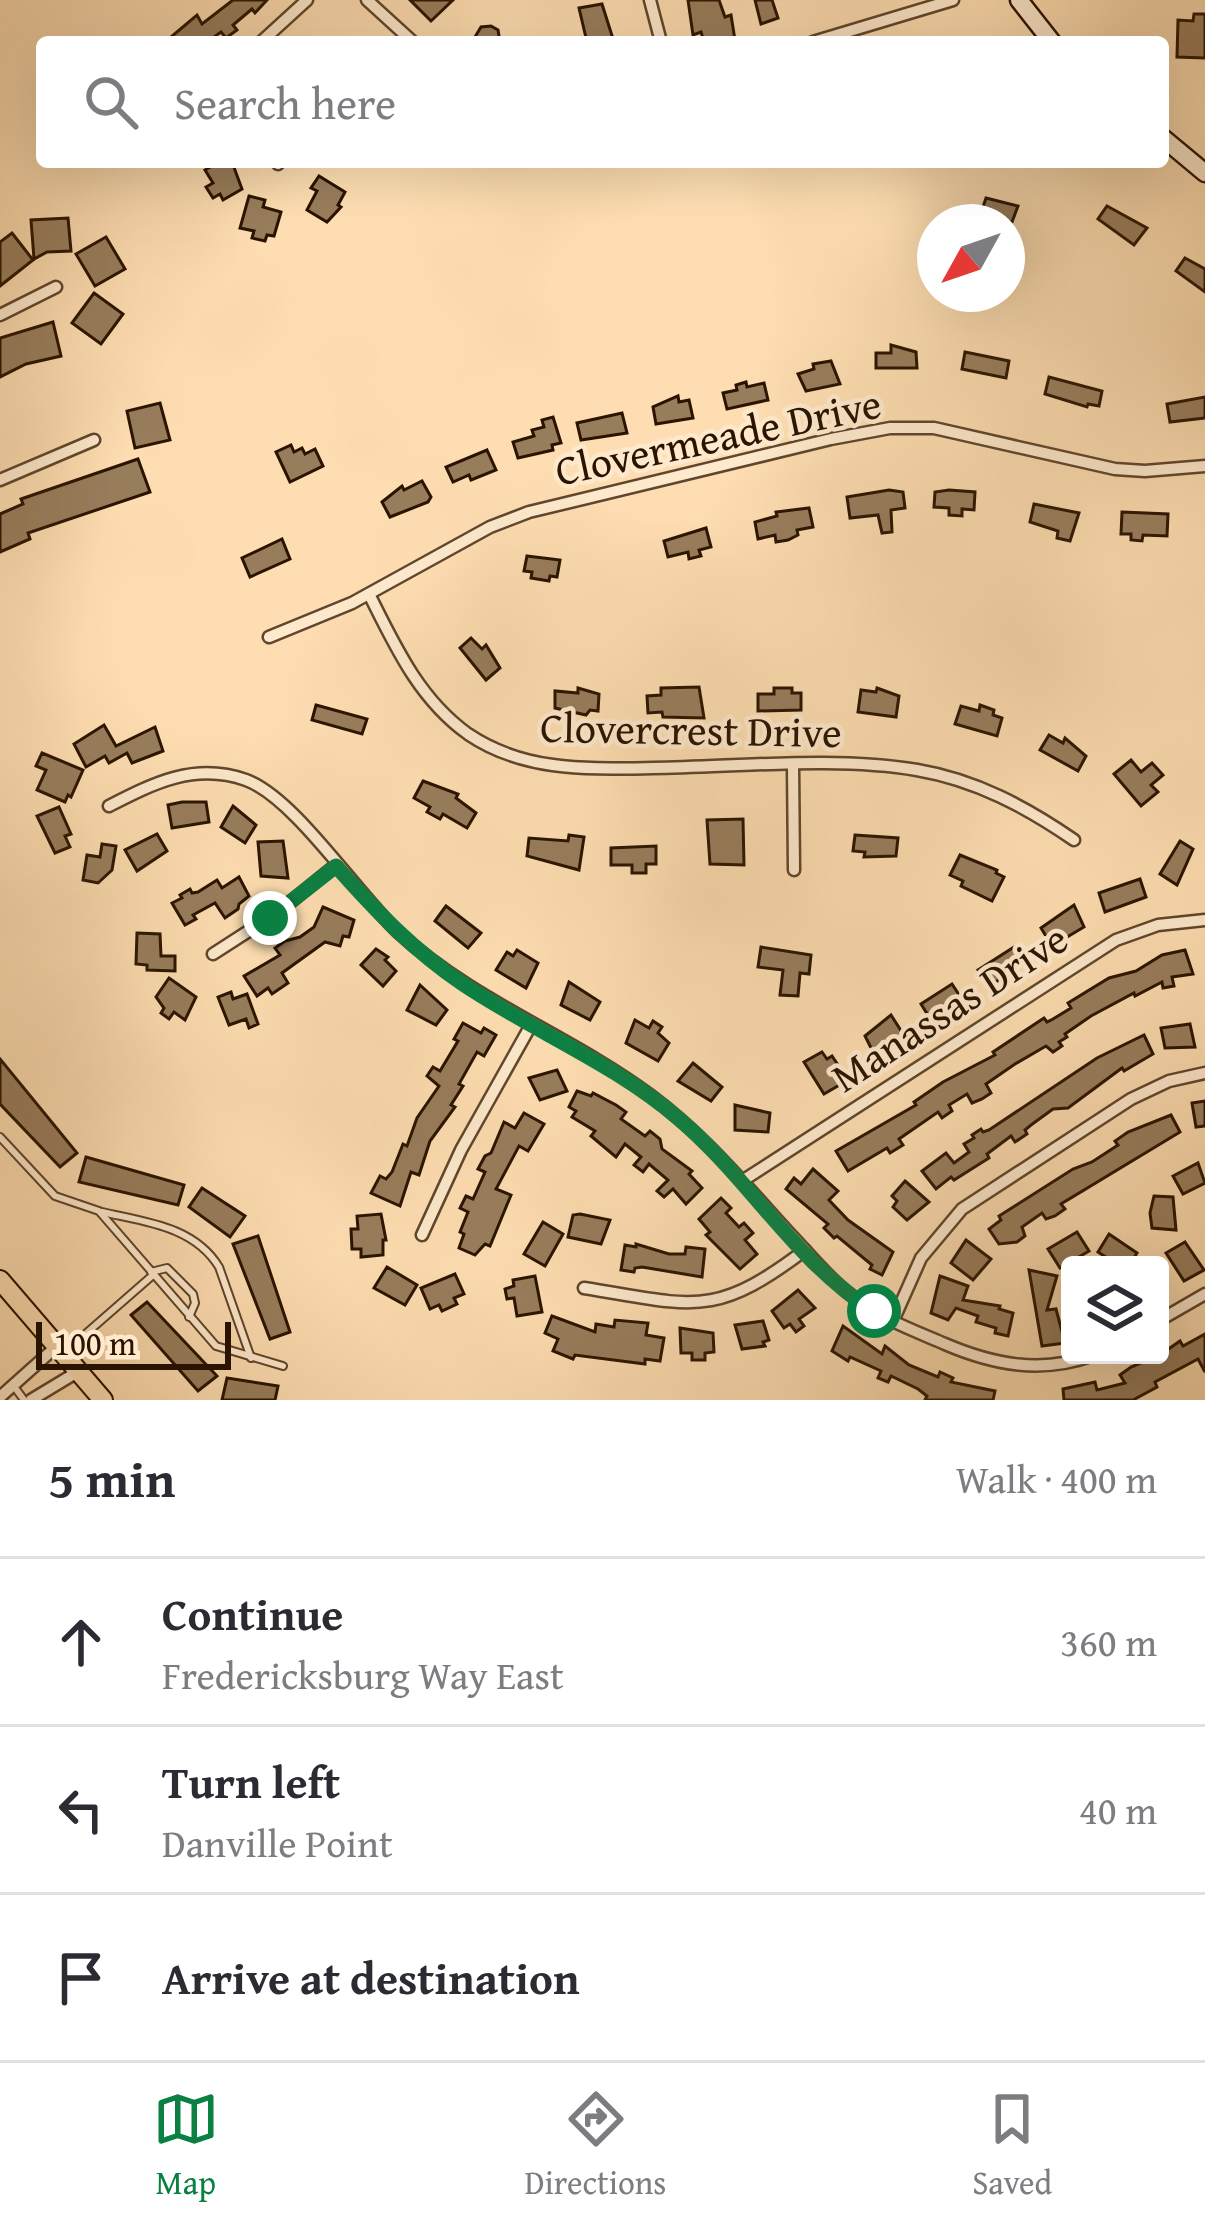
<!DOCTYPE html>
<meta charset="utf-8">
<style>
body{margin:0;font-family:"Gentium Book Plus",serif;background:#f2f2f3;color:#2b2b33}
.controls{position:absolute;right:36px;bottom:36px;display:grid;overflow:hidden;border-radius:12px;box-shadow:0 12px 48px #0002}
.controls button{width:108px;height:108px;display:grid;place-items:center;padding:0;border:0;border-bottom:3px solid #e1e1e2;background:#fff;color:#2b2b33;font:60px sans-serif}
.compass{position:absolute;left:917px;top:204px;width:108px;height:108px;border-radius:50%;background:#fff;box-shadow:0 12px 48px #0002;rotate:230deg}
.scale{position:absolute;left:36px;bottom:30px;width:195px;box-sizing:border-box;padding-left:12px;border:6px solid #2a1400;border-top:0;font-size:33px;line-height:42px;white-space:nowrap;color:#2a1400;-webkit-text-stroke:9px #fee9cc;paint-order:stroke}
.stop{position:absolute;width:36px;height:36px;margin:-27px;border:9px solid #0b8043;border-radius:50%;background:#fff}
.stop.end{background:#0b8043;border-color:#fff;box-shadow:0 3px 12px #0008}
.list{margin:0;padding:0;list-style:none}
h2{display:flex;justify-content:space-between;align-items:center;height:156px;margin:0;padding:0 48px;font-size:51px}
h2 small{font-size:39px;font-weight:400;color:#7c7c81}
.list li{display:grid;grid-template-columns:78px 1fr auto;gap:36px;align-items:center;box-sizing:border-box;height:168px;padding:0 48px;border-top:3px solid #e1e1e2}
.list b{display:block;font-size:45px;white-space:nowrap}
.list p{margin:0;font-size:39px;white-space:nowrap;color:#7c7c81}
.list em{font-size:39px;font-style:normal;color:#7c7c81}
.icon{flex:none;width:66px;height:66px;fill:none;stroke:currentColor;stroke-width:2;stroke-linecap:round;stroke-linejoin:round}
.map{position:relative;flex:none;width:1205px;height:1400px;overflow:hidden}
.search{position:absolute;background:#fff;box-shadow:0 12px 48px #0002;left:36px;right:36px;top:36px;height:132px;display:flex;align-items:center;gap:30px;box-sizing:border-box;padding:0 42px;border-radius:12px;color:#7c7c81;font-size:45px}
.sheet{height:660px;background:#fff}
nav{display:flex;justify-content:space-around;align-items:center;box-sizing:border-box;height:168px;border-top:3px solid #e1e1e2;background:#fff;font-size:33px;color:#7c7c81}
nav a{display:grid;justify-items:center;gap:6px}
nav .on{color:#0b8043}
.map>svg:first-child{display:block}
.building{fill:#987d5c;stroke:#2a1400;stroke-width:3}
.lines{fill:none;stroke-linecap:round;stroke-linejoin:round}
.service-casing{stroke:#5f462c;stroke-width:10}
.minor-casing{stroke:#5f462c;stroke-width:15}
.secondary-casing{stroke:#2a1400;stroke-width:21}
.primary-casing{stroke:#2a1400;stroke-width:22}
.service{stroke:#fee9cc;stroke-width:6}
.minor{stroke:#fee9cc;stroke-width:10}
.secondary{stroke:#fee9cc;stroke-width:16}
.primary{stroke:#fdddb1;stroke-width:18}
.route{stroke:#0b8043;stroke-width:15}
.labels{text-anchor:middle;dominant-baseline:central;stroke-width:9;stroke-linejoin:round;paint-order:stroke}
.street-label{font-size:42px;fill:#2a1400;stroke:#fee9cc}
</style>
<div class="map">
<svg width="1205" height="1400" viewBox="0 0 1205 1400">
<rect width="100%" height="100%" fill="#fdddb1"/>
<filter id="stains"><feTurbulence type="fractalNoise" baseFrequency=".00167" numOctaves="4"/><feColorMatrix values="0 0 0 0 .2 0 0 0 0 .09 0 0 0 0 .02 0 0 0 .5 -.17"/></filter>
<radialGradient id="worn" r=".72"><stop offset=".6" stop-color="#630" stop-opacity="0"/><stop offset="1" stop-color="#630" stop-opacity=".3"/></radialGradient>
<!-- building -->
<g class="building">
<polygon points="233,0 267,0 255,13 252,9 233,25 237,30 226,38 221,32 207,42 165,42 197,15 202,24"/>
<polygon points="410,0 453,0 431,21"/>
<polygon points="688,0 719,0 725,17 731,15 735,40 704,42 701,32 693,35"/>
<polygon points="755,0 772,0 778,18 761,24"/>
<polygon points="602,4 614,42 587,42 579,8"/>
<polygon points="1194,14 1205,14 1205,58 1177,57 1178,20 1193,21"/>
<polygon points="491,26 498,30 500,42 472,42 481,27"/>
<polygon points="219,162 232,162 242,189 223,200 220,194 213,198 206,187 213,183 205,170"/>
<polygon points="319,176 345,192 338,205 341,207 327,222 307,210 317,191 311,188"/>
<polygon points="249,196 265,200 263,207 281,212 274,236 267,235 265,241 252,238 254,231 240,228"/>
<polygon points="986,198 1018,206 1012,222 978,222"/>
<polygon points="1107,206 1147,228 1134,245 1098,219"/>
<polygon points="68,218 71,251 47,252 34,259 31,220"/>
<polygon points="12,233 33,260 0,286 0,242"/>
<polygon points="106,237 125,269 95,286 76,254"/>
<polygon points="1185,258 1205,269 1205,292 1176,271"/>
<polygon points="94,293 123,314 101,344 72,323"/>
<polygon points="53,322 61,356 26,364 0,377 0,338"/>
<polygon points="891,345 916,352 917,368 876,368 876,353 891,353"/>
<polygon points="965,352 1009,361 1006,378 962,369"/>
<polygon points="831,361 840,384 806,391 798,374 814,369 813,364"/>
<polygon points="1049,377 1102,391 1099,406 1088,404 1087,407 1045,394"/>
<polygon points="746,382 747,387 764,383 768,400 727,409 723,393 737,390 736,385"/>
<polygon points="678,396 679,402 689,400 693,418 656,424 653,407"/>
<polygon points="1205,397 1205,418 1170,422 1167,404"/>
<polygon points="160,403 170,440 135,448 127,411"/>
<polygon points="622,413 627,433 581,440 577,423"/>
<polygon points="553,417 561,443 552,445 553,450 518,458 513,442 534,436 532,430 544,427 542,420"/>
<polygon points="291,445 294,452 302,448 305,454 315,449 323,466 290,482 276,452"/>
<polygon points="487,450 496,470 471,480 469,475 453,482 446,467"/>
<polygon points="138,459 150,492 28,533 30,539 0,552 0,514 23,504 21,499"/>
<polygon points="422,481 431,497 428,502 390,517 382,502 402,486 404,490"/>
<polygon points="889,490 903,492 905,508 891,510 892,532 882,533 878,515 850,518 847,497"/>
<polygon points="949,490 975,492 974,510 962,509 962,516 949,515 949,508 934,507 935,492"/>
<polygon points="1034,504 1079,513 1070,541 1057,538 1058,531 1030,522"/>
<polygon points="809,508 813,527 797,530 798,535 788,540 776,542 775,535 758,539 755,522 777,516 776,512"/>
<polygon points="1122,512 1168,514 1167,536 1143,535 1142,541 1131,540 1131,534 1121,534"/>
<polygon points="706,528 711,547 699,550 701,556 689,559 688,552 668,557 664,541"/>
<polygon points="282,539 290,559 250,577 242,558"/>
<polygon points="527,556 560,560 557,577 550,576 549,581 531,578 532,572 524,571"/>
<polygon points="471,638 482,649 486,645 500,668 486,680 460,648"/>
<polygon points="699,687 704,718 663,717 662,712 648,713 647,696 661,695 661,688"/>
<polygon points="578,688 599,694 598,711 590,710 586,715 555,708 555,691 578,693"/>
<polygon points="774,688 792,688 792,693 801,693 801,710 758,711 758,694 774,694"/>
<polygon points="877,688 899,696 896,717 858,712 861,690 876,692"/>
<polygon points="316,705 367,719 362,734 312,720"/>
<polygon points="980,705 994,710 993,715 1002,718 997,736 955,724 961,706 979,711"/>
<polygon points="104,725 116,746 155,727 163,751 132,763 127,753 109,763 105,756 86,767 74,744"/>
<polygon points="1049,735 1063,743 1065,738 1086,756 1078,771 1040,750"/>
<polygon points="42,753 83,770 71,797 68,795 65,802 37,790 46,770 36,766"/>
<polygon points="1131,760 1141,772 1152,763 1163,775 1151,785 1158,792 1141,806 1114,774"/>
<polygon points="423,781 458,794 456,798 476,813 467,828 443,814 440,819 427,812 430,807 414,798"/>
<polygon points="182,802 206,802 209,822 172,828 168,805"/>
<polygon points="233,806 256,825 245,843 221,827"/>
<polygon points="59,807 71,834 65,836 70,847 55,853 37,816"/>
<polygon points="743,819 744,865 710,864 707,820"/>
<polygon points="157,834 167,851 137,871 125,850"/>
<polygon points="569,835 584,837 579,870 527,856 529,838 568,841"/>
<polygon points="855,835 898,838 896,856 864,857 865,852 853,851"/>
<polygon points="283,841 288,878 261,876 258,842"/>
<polygon points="1180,841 1193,849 1177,885 1160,874"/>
<polygon points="102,844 116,846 112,870 98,883 83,880 87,855 100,857"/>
<polygon points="656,846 656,864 646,864 646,873 632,873 632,865 611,865 611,848"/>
<polygon points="960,855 997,870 996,873 1004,877 992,901 961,886 963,881 950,875"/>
<polygon points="239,877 249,896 239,904 238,909 225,918 215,903 193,915 196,919 185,925 172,903 182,898 180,895 190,889 192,893 198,892 217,880 222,888"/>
<polygon points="1140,879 1146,897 1105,912 1099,893"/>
<polygon points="1074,905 1084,927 1052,946 1041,928"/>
<polygon points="446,906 481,933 468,948 435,921"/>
<polygon points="323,907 354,920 349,937 343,936 340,946 325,942 282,973 288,983 272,994 268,988 257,996 244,976 280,955 275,948 285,941 300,937 314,927"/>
<polygon points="137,933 160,934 161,956 175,956 175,971 147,970 147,965 136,964"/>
<polygon points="761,947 811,955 809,974 800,973 798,996 780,995 783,970 758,967"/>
<polygon points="1014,947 1025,963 988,987 978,970"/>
<polygon points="376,949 388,957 385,960 396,971 383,986 361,965"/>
<polygon points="517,950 538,963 526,988 496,970 507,952 513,956"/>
<polygon points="1185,950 1193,974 1172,977 1174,986 1163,988 1162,982 1135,996 1134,993 1091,1016 1065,1034 1067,1037 1059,1042 1062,1046 1053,1052 1046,1046 1015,1064 986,1084 991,1093 982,1099 972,1103 967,1094 949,1105 952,1111 942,1118 938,1112 899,1139 903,1145 890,1153 887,1148 848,1171 836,1151 916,1105 914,1102 943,1082 995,1055 993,1052 1044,1018 1047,1022 1053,1019 1071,1008 1068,1003 1109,978 1136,971 1162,955"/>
<polygon points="169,978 196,997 185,1020 174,1012 169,1019 161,1013 164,1008 156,997"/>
<polygon points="569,982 600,1002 590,1020 561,1005"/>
<polygon points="952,984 965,1004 931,1020 921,1004"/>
<polygon points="420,985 447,1010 436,1025 407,1010"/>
<polygon points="231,992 233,999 247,994 258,1024 249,1028 246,1019 229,1025 218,997"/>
<polygon points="891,1015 905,1037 877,1060 865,1036"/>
<polygon points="635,1020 649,1028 653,1021 662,1027 658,1033 669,1043 658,1061 626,1043"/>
<polygon points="463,1023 481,1033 484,1028 496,1035 484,1056 477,1052 459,1084 463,1086 451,1105 455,1107 430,1141 419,1175 411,1172 400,1206 371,1193 380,1176 386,1179 392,1172 403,1144 407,1146 417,1118 439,1086 427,1076 433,1067 440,1071 458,1041 454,1039"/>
<polygon points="1190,1024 1195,1047 1165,1048 1161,1028"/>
<polygon points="1144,1035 1153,1054 1124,1071 1122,1068 1068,1108 1053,1109 1031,1125 1025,1130 1027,1134 1015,1142 1011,1136 987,1154 989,1158 954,1180 951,1177 936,1189 922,1171 946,1153 954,1163 969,1152 964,1144 974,1138 972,1135 981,1129 983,1132 989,1130 1097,1058"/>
<polygon points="822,1052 827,1059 832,1056 848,1080 824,1094 804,1062"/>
<polygon points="0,1059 77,1153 60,1167 0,1104"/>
<polygon points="693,1063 722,1087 711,1101 678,1081"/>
<polygon points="557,1070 567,1091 540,1100 529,1078"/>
<polygon points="577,1091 591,1096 593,1093 616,1105 626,1112 621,1119 645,1136 650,1131 660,1139 662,1149 692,1171 689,1174 702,1188 686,1204 673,1189 664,1197 657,1191 668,1180 649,1164 643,1172 634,1165 641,1157 625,1144 616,1157 591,1136 595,1131 572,1117 576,1111 569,1107"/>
<polygon points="1205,1101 1205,1126 1196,1127 1192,1103"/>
<polygon points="735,1105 770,1113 768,1132 735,1130"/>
<polygon points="524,1113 544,1124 528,1151 519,1146 496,1189 511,1195 490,1246 485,1244 475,1255 459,1248 464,1234 460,1232 468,1212 460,1208 466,1196 473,1199 485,1172 478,1169 485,1156 491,1153 504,1122 515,1128"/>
<polygon points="1171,1115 1180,1132 1061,1204 1065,1209 1055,1216 1046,1219 1042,1213 1022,1227 1025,1236 1017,1242 999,1244 989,1229 1001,1220 999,1216 1073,1169 1092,1162 1118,1145 1115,1141 1128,1132"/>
<polygon points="86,1157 184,1185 178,1205 79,1182"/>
<polygon points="1198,1163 1205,1183 1183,1194 1173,1176"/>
<polygon points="813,1169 838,1191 829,1200 848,1220 893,1252 882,1275 870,1269 872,1265 837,1236 834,1238 824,1228 828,1224 786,1189 794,1178 801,1184"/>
<polygon points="905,1181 929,1202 907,1220 893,1207 897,1201 892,1196"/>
<polygon points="202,1188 245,1216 230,1237 189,1207"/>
<polygon points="1154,1196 1173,1197 1176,1230 1152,1228 1150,1213"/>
<polygon points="721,1198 731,1208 726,1213 739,1227 744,1223 753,1233 745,1240 757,1254 740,1269 706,1235 710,1232 699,1219"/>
<polygon points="381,1214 386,1240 383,1240 383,1255 361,1257 361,1249 352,1249 351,1229 358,1229 357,1216"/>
<polygon points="580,1214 610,1220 601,1244 568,1237 573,1215"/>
<polygon points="543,1222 563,1234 545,1266 524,1254"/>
<polygon points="1077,1232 1089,1251 1060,1268 1048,1249"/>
<polygon points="1109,1234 1137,1253 1130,1265 1118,1265 1098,1252"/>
<polygon points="258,1236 290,1332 270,1339 233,1244"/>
<polygon points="966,1240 991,1259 973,1280 951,1263"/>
<polygon points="1185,1242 1204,1270 1184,1281 1166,1253"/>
<polygon points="636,1244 669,1254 685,1254 686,1247 705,1249 702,1277 642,1267 635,1268 634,1272 621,1270 625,1245 636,1247"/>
<polygon points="387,1267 417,1285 405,1305 374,1288"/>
<polygon points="1029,1270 1057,1276 1047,1310 1056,1309 1065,1343 1042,1346"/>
<polygon points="455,1274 464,1294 454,1298 457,1304 442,1311 439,1305 430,1309 421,1288"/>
<polygon points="535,1276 542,1312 517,1316 514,1298 507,1299 505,1289 514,1286 513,1280"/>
<polygon points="940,1276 968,1286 963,1300 1000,1306 999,1309 1013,1313 1008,1336 995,1333 996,1328 976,1322 978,1316 956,1308 948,1320 931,1313"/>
<polygon points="798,1290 815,1308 799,1319 804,1326 796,1332 790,1324 784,1328 772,1311"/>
<polygon points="147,1302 217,1376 198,1391 131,1315"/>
<polygon points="552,1316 595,1332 596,1324 614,1327 615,1320 648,1323 646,1335 664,1338 660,1361 645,1359 645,1364 575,1355 573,1359 553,1351 558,1339 545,1333"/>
<polygon points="763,1321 769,1340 763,1342 765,1346 742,1349 735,1325"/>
<polygon points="843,1326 882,1354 885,1346 909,1365 938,1377 940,1372 953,1378 951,1382 995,1391 993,1400 925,1400 927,1396 918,1389 891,1376 888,1382 878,1378 881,1371 850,1357 848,1361 832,1351"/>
<polygon points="680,1328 713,1333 714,1352 705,1353 705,1360 692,1360 692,1353 681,1353"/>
<polygon points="1205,1334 1205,1372 1198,1359 1155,1382 1157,1387 1133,1400 1064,1400 1063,1389 1095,1382 1097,1390 1125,1383 1120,1375 1131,1367 1160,1355 1180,1341 1183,1346"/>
<polygon points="227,1378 278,1386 275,1400 222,1400"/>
</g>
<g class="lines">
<!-- service casing -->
<g class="service-casing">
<g id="service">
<polyline points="0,1137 55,1196 99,1211 216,1346 283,1366"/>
<path d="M102,1212C145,1222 194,1226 219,1267L251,1358"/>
<polyline points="151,1272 167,1268 193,1294 195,1303 189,1317"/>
<polyline points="66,1351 153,1275"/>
<polyline points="13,1385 24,1400"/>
</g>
</g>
<!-- minor casing -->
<g class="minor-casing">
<g id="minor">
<polyline points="367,0 413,42"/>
<polyline points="650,0 661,42"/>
<polyline points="261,42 307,0"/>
<polyline points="813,42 953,0"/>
<polyline points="277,162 278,164"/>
<polyline points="0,315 56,287"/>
<polyline points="0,480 94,440"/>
<path d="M369,594C395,646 419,699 468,734C524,772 588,769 653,768C736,767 837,756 917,770C976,780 1026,807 1074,840"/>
<polyline points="269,637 352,603 490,527 529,512 831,439 890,428 934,428 1115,469 1145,471 1205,466"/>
<polyline points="793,766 794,870"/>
<path d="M109,806C154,783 195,762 246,780C295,798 357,894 399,933C474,1002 569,1035 650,1095C704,1135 746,1186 791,1235C812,1257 832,1282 856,1299C882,1319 915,1331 945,1344C994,1365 1042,1374 1094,1355"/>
<polyline points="213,954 278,912 336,865"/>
<polyline points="742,1181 1116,940 1158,925 1205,920"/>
<polyline points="422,1235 461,1150 531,1025"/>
<path d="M584,1288C692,1305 713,1320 805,1250"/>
<polyline points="1160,1320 1205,1294"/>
<polyline points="893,1321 921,1258 962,1209 1131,1099 1169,1081 1205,1073"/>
<polyline points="0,1397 57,1346"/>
<polyline points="31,1400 79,1371"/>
</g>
</g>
<!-- secondary casing -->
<g class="secondary-casing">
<g id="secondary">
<polyline points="1019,0 1052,42"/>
<polyline points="1163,138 1205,173"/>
</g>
</g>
<!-- primary casing -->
<g class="primary-casing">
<polyline id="primary" points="0,1280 103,1400"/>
</g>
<!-- service -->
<use href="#service" class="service"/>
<!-- minor -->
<use href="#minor" class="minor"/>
<!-- secondary -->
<use href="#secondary" class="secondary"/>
<!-- primary -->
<use href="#primary" class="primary"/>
</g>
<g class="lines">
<!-- route -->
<path class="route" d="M270,918L336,866C374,909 414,951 463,984C533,1031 614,1063 679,1119C748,1177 796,1263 874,1311"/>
</g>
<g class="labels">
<!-- street labels -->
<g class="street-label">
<text transform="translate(718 436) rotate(-12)">Clovermeade Drive</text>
<text transform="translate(691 729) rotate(1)">Clovercrest Drive</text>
<text transform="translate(949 1007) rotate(-33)">Manassas Drive</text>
</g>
</g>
<rect width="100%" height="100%" filter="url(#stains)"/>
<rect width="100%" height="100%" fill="url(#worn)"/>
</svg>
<div class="controls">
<button><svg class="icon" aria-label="layers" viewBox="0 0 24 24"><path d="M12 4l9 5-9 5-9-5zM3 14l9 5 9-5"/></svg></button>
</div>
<svg class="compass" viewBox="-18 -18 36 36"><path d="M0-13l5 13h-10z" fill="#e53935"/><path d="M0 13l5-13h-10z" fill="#7c7c81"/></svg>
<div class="scale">100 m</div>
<div class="stop" style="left:874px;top:1311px"></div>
<div class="stop end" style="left:270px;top:918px"></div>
<div class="search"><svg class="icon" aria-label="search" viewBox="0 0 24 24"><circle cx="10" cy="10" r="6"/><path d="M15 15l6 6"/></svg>Search here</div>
</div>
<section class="sheet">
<h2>5 min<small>Walk · 400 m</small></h2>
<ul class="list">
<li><svg class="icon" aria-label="ahead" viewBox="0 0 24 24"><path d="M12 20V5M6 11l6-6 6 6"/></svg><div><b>Continue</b><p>Fredericksburg Way East</p></div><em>360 m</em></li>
<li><svg class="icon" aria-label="left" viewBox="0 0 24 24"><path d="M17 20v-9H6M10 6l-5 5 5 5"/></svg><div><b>Turn left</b><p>Danville Point</p></div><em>40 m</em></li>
<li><svg class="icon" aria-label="arrive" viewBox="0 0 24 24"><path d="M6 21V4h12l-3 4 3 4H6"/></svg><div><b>Arrive at destination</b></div></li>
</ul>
</section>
<nav>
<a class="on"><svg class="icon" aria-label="map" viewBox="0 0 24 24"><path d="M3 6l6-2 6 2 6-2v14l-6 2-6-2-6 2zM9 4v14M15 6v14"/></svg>Map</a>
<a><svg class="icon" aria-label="directions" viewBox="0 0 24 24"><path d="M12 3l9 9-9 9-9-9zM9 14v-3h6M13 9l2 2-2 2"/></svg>Directions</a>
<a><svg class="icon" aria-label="saved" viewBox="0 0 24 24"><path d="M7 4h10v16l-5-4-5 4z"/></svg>Saved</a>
</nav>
